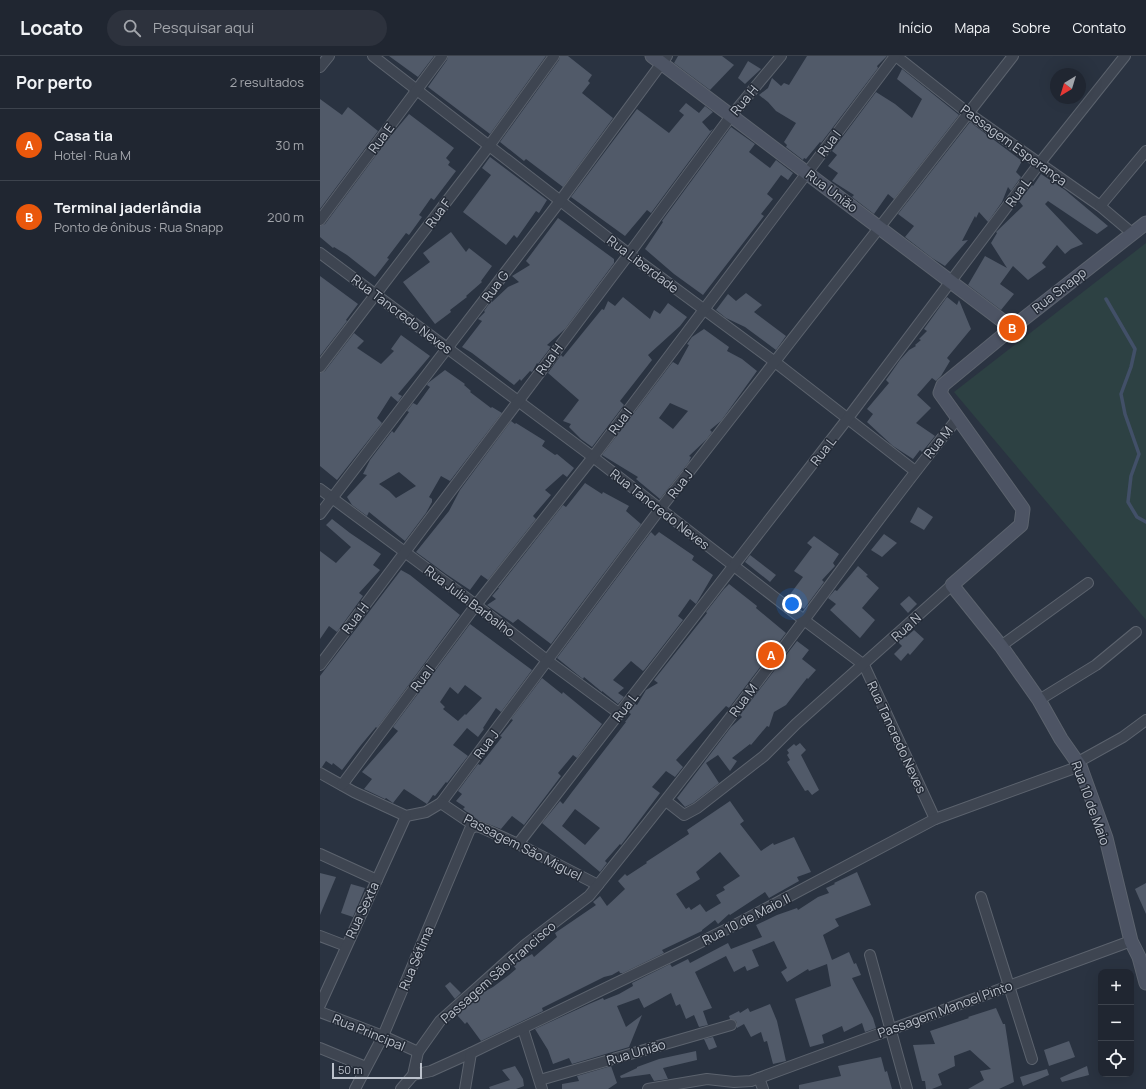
<!DOCTYPE html>
<html lang="pt">
<meta charset="utf-8">
<style>
body{margin:0;font-family:Manrope,sans-serif;background:#2d323d;color:#f1f3f6}
.controls{position:absolute;right:12px;bottom:12px;display:grid;overflow:hidden;border-radius:8px;box-shadow:0 4px 16px #0002}
.controls button{width:36px;height:36px;display:grid;place-items:center;padding:0;border:0;border-bottom:1px solid #3d434d;background:#202631;color:#f1f3f6;font:20px sans-serif}
.compass{position:absolute;left:730px;top:12px;width:36px;height:36px;border-radius:50%;background:#202631;box-shadow:0 4px 16px #0002;rotate:218deg}
.scale{position:absolute;left:12px;bottom:10px;width:90px;box-sizing:border-box;padding-left:4px;border:2px solid #bbc1cb;border-top:0;font-size:11px;line-height:14px;white-space:nowrap;color:#bbc1cb;-webkit-text-stroke:3px #232a36;paint-order:stroke}
.you{position:absolute;left:472px;top:548px;width:14px;height:14px;margin:-10px;border:3px solid #fff;border-radius:50%;background:#1a73e8;box-shadow:0 0 0 6px #1a73e833}
.badge{display:grid;place-items:center;width:26px;height:26px;border-radius:50%;background:#ea580c;color:#fff;font-size:13px;font-weight:700}
.pin{position:absolute;translate:-50% -50%;border:2px solid #fff;box-shadow:0 1px 4px #0006}
.list{margin:0;padding:0;list-style:none}
h2{display:flex;justify-content:space-between;align-items:center;height:52px;margin:0;padding:0 16px;font-size:17px}
h2 small{font-size:13px;font-weight:400;color:#a2a5ab}
.list li{display:grid;grid-template-columns:26px 1fr auto;gap:12px;align-items:center;box-sizing:border-box;height:72px;padding:0 16px;border-top:1px solid #3d434d}
.list b{display:block;font-size:15px;white-space:nowrap}
.list p{margin:0;font-size:13px;white-space:nowrap;color:#a2a5ab}
.list em{font-size:13px;font-style:normal;color:#a2a5ab}
.icon{flex:none;width:22px;height:22px;fill:none;stroke:currentColor;stroke-width:2;stroke-linecap:round;stroke-linejoin:round}
.map{position:relative;flex:none;width:826px;height:1033px;overflow:hidden}
header{display:flex;align-items:center;gap:24px;box-sizing:border-box;height:56px;padding:0 20px;background:#202631;border-bottom:1px solid #3d434d}
header strong{font-size:19px}
nav{display:flex;gap:22px;margin-inline-start:auto;font-size:14px}
.search{width:280px;height:36px;background:#2d323d;display:flex;align-items:center;gap:10px;box-sizing:border-box;padding:0 14px;border-radius:22px;color:#a2a5ab;font-size:15px}
main{display:flex}
aside{flex:1;background:#202631}
.map>svg:first-child{display:block}
.green{fill:#2d4143}
.lines{fill:none;stroke-linecap:round;stroke-linejoin:round}
.stream{stroke:#425068;stroke-width:3.5}
.building{fill:#515a69;fill-rule:evenodd}
.minor-casing{stroke:#5c636e;stroke-width:12}
.secondary-casing{stroke:#5c636e;stroke-width:15}
.minor{stroke:#3e4551;stroke-width:10}
.secondary{stroke:#4d5464;stroke-width:13}
.labels{text-anchor:middle;dominant-baseline:central;stroke-width:3;stroke-linejoin:round;paint-order:stroke}
.street-label{font-size:13px;fill:#bbc1cb;stroke:#232a36}
</style>
<header>
<strong>Locato</strong>
<div class="search"><svg class="icon" aria-label="search" viewBox="0 0 24 24"><circle cx="10" cy="10" r="6"/><path d="M15 15l6 6"/></svg>Pesquisar aqui</div>
<nav><a>Início</a><a>Mapa</a><a>Sobre</a><a>Contato</a></nav>
</header>
<main>
<aside>
<h2>Por perto<small>2 resultados</small></h2>
<ul class="list">
<li><span class="badge">A</span><div><b>Casa tia</b><p>Hotel · Rua M</p></div><em>30 m</em></li>
<li><span class="badge">B</span><div><b>Terminal jaderlândia</b><p>Ponto de ônibus · Rua Snapp</p></div><em>200 m</em></li>
</ul>
</aside>
<div class="map">
<svg width="826" height="1033" viewBox="0 0 826 1033">
<rect width="100%" height="100%" fill="#2a3341"/>
<!-- green -->
<polygon class="green" points="826,187 826,564 634,336"/>
<g class="lines">
<!-- stream -->
<polyline class="stream" points="786,243 815,293 811,311 801,338 805,358 819,398 811,420 808,446 817,461 826,466"/>
</g>
<!-- building -->
<g class="building">
<polygon points="69,0 114,0 98,21"/>
<polygon points="128,0 226,0 170,78 108,31 127,4"/>
<polygon points="240,0 248,0 272,19 268,25 270,27 262,37 293,62 243,131 206,103 204,105 180,86 239,4"/>
<polygon points="358,0 402,0 414,9 390,34 354,7"/>
<polygon points="487,0 567,0 557,10 558,12 501,87 500,86 486,103 484,102 483,104 466,91 467,89 464,86 476,67 456,55 448,46 439,39 448,32 452,22 461,30 464,27 469,29"/>
<polygon points="428,5 441,13 425,28 418,22"/>
<polygon points="582,13 639,59 574,143 568,138 554,158 532,141 534,139 512,125 518,117 508,110 517,99 512,95 556,36 575,48 592,62 602,43 577,23"/>
<polygon points="0,43 22,59 28,51 58,75 0,153"/>
<polygon points="366,47 379,57 385,50 393,56 382,66 390,75 393,73 331,157 327,154 305,180 251,141 317,53 349,77 364,59 359,55"/>
<polygon points="89,58 134,92 126,102 130,106 128,109 136,115 114,144 111,142 99,159 102,161 89,179 86,177 67,202 69,203 55,221 27,199 14,191 13,192 0,181 0,170 5,168 68,83"/>
<polygon points="650,66 702,105 696,116 701,121 691,135 688,131 682,146 668,166 659,156 656,162 655,160 642,185 648,184 625,210 612,202 585,181 594,170 578,158"/>
<polygon points="411,71 435,88 429,96 450,112 456,104 473,117 468,124 461,119 447,138 453,143 441,158 444,160 383,239 354,218 325,193 343,166 342,165"/>
<polygon points="170,101 227,144 219,157 216,155 197,182 194,179 186,189 143,156 171,119 162,112"/>
<polygon points="721,118 745,134 788,170 777,178 728,145 725,148 763,188 751,193 745,198 737,189 722,207 726,211 708,224 693,210 680,228 694,238 681,254 648,229 665,200 687,212 671,187 677,177 676,176 703,150 699,145 712,129 713,130"/>
<polygon points="238,162 294,203 294,207 245,273 227,289 231,291 218,308 217,307 212,316 210,315 201,325 200,323 194,329 152,297 142,291 162,265 158,263 165,256 164,255 171,245 172,246 188,231 199,226 192,220 210,209 206,205"/>
<polygon points="131,176 146,196 149,192 172,210 161,225 162,226 146,240 147,241 130,254 131,256 115,268 83,226 110,206 103,197"/>
<polygon points="0,220 38,248 26,264 27,265 0,300"/>
<polygon points="426,237 442,249 434,256 466,280 456,294 425,271 406,262 396,254 408,238 416,245"/>
<polygon points="303,241 330,263 334,254 340,258 348,247 367,261 360,270 328,299 332,304 300,345 304,349 272,391 261,383 249,371 251,368 243,365 259,344 228,317 241,299 243,301 282,253 284,254 288,245 295,250"/>
<polygon points="627,241 637,249 639,244 651,273 627,302 630,305 621,320 616,325 612,322 597,339 611,352 596,367 615,380 602,396 600,394 593,403 573,390 547,366 553,358 547,353 569,327 566,324 580,304 589,294 596,290 595,289 601,284 599,283 607,275 604,273"/>
<path d="M384,273L409,291L407,295L422,303L437,315L401,365L390,374L392,376L387,383L369,400L371,401L369,406L340,443L316,423L318,421L282,399L351,308L353,306L358,309L369,289L367,288L372,281ZM350,347L368,355L353,373L339,362Z"/>
<polygon points="34,277 44,285 37,292 61,308 74,295 71,293 81,279 110,300 78,338 82,340 78,346 71,340 57,362 62,367 17,424 0,410 0,317 5,315"/>
<path d="M125,314L145,328L144,329L151,335L150,336L171,352L172,351L182,357L130,425L121,420L109,441L112,443V446L106,457L85,485L49,456L47,460L32,449L27,441L47,419L43,418L50,404L72,375L74,377L89,356L87,355L93,347L97,349L110,331L107,329L108,327ZM79,416L96,430L76,442L69,435L59,428Z"/>
<polygon points="191,365 195,368 196,367 225,385 222,390 235,399 237,398 254,412 247,421 243,418 225,434 231,439 213,460 216,463 168,524 161,519 150,534 126,518 96,496 129,455 140,434"/>
<polygon points="265,427 282,438 283,436 309,450 306,455 321,468 231,588 198,563 193,567 167,549 176,543 172,540 179,532 178,532 243,449 246,451"/>
<polygon points="598,451 613,461 604,474 590,466"/>
<polygon points="12,463 30,477 61,498 53,509 60,514 39,537 43,540 17,576 9,570 0,583 0,495 16,507 31,491 6,469"/>
<polygon points="331,476 335,480 339,476 374,500 372,504 393,519 376,548 370,543 358,560 363,564 325,613 323,615 311,605 293,624 304,632 298,637 304,641 298,648 282,635 282,636 264,621 263,623 253,615 237,602"/>
<polygon points="564,478 577,487 562,501 551,494"/>
<polygon points="494,480 519,498 513,507 515,510 502,524 504,526 484,553 468,541 483,521 474,515 492,491 487,487"/>
<polygon points="430,499 456,519 450,526 425,506"/>
<polygon points="538,510 548,519 546,520 559,532 542,552 555,564 540,582 510,554 516,548 508,542 515,534 517,535"/>
<polygon points="81,514 90,519 140,559 57,672 56,671 41,689 22,714 13,707 12,709 6,705 2,711 0,711 0,620"/>
<path d="M409,528L437,550L436,552L466,577L409,652L406,650L356,704L363,711L355,721L346,715L332,731L340,737L301,789L300,788L285,805L287,807L280,816L222,767L240,745L243,748L252,736L306,666H305L311,658L308,656L315,648L317,649L326,634L338,627L334,624L387,557L386,556L404,533ZM255,753L280,772L265,789L242,770Z"/>
<polygon points="589,540 597,548 588,557 580,548"/>
<path d="M150,568L212,614L181,656L176,652L163,672L164,673L158,681L147,672L133,689L148,700L127,727L126,726L115,740L113,739L107,748L84,733L73,747L66,742L65,743L44,733L52,723L42,716L78,675L73,671ZM145,629L162,642L146,659L145,658L138,665L123,653L125,651L120,646L130,631L138,638Z"/>
<polygon points="594,574 604,583 590,599 588,597 581,605 574,598 582,590 578,586 585,580 586,581"/>
<polygon points="477,585 489,594 482,603 496,614 488,623 487,622 466,649 454,656 449,671 447,670 431,689 430,688 412,702 417,705 410,715 398,699 386,707 399,727 373,747 365,751 357,742 411,671 422,661 420,659"/>
<polygon points="222,622 242,638 243,636 282,668 257,702 253,699 238,717 241,720 204,769 192,760 181,773 158,764 143,753 145,751 136,745 142,738 138,735 158,708 160,709 182,681 180,680 193,664 191,663"/>
<polygon points="480,687 486,694 481,699 499,734 492,739 488,734 485,735 467,706 470,704 467,699 469,697 467,694 474,688 476,690"/>
<path d="M410,745L424,765L420,768L441,795L453,787L454,789L474,781L491,816L477,821L479,825L449,842L445,836L410,859L409,858L398,868L395,864L382,874V875L342,894L344,897L303,917H300L299,915L292,919L284,921L222,952L223,955L161,985L147,966L145,968L137,959L162,937L173,931L189,919L196,913L193,909L212,898L214,901L237,881L235,877L276,849L273,846L280,840L287,850L305,833L298,825L305,818L307,820L327,807L326,806L369,778L367,774ZM400,796L420,820L403,831L405,834L396,839L401,847L386,856L380,848L371,854L369,851L366,853L356,838L380,823L376,816Z"/>
<polygon points="537,816 551,849 515,863 519,870 503,879 512,904 529,896 534,908 536,907 541,919 532,922 553,962 556,972 545,976 542,967 524,976 522,970 502,979 504,987 490,991 475,943 511,930 507,908 489,915 488,913 467,926 461,916 467,912 454,885 432,894 439,910 427,915 425,910 414,916 406,900 375,916 392,952 383,955 388,969 379,971 374,959 366,963 360,948 356,950 351,937 324,952 319,942 297,950 306,971 322,959 309,991 252,1008 249,1002 233,1008 228,994 215,973 269,948 283,942 284,944 299,938 313,930 312,927 350,908 352,911 368,903 370,907 408,887 411,893 442,881 436,869 457,859 477,852 478,854 498,841 509,837 506,832 515,828 514,827"/>
<polygon points="0,817 16,821 0,859"/>
<polygon points="826,827 826,858 815,833"/>
<polygon points="31,828 45,832 33,861 21,857"/>
<polygon points="130,926 141,937 135,943 125,930"/>
<polygon points="450,948 457,965 466,1005 453,1008 447,985 444,986 441,976 431,981 424,968 417,972 417,968 416,965 410,963 409,960 419,955 420,957 428,952 430,956"/>
<polygon points="676,952 683,968 685,968 694,1026 679,1033 648,1033 664,1024 660,1015 671,1013 650,994 634,1000 635,1010 618,1018 622,1029 612,1033 606,1033 605,1025 602,1025 593,989 615,988 610,975 649,962 648,961"/>
<polygon points="393,981 397,991 389,994 384,983"/>
<polygon points="749,985 755,1001 729,1010 724,994"/>
<polygon points="376,995 377,1004 343,1012 348,1023 334,1025 330,1018 301,1022 300,1020 317,1012 317,1011 339,1003"/>
<polygon points="561,1001 565,1016 567,1015 572,1033 479,1033 479,1029 521,1020 518,1010"/>
<polygon points="195,1010 203,1023 204,1030 196,1033 170,1033 169,1031 190,1024 182,1014"/>
<polygon points="291,1010 297,1027 288,1033 242,1033 242,1028 259,1025 257,1020"/>
<polygon points="767,1010 769,1019 742,1026 740,1022"/>
<polygon points="727,1013 729,1019 703,1030 700,1021"/>
</g>
<g class="lines">
<!-- minor casing -->
<g class="minor-casing">
<g id="minor">
<polyline points="53,0 309,198 455,306 595,415"/>
<polyline points="576,0 648,57 780,150 812,177"/>
<polyline points="0,11 9,0"/>
<polyline points="780,150 826,95"/>
<polyline points="0,164 122,0"/>
<polyline points="0,197 273,401 484,564 544,609 615,763"/>
<polyline points="0,311 169,90 234,0"/>
<polyline points="0,433 156,549 228,605 300,658"/>
<polyline points="0,458 240,145 347,0"/>
<polyline points="681,590 768,527"/>
<polyline points="0,609 309,198 411,60 461,0"/>
<polyline points="719,644 776,609 816,576"/>
<polyline points="758,706 803,681 826,664"/>
<polyline points="0,717 34,736 86,760 106,756 121,747 340,453 693,0"/>
<polyline points="22,729 156,549 273,401 575,0"/>
<polyline points="346,745 364,759 377,752 444,700 476,668 632,529"/>
<polyline points="121,747 155,770 160,771 198,788 278,829"/>
<polyline points="198,788 528,362 719,108 805,0"/>
<polyline points="0,798 57,824"/>
<polyline points="661,841 712,1003"/>
<polyline points="0,880 26,890"/>
<polyline points="550,899 587,1033"/>
<polyline points="0,949 86,760"/>
<polyline points="0,956 63,980 98,996"/>
<polyline points="203,973 222,1033"/>
<polyline points="0,992 46,1011"/>
<polyline points="93,1019 111,1015 151,997 371,891 411,871 615,763 760,710"/>
<polyline points="439,1022 443,1033"/>
<polyline points="220,1024 411,969"/>
<polyline points="35,1033 63,980 150,773 155,770"/>
<path d="M81,1033L93,1019L98,996L120,965L205,889L269,840L278,829C348,742 417,654 484,564C535,496 584,428 638,362"/>
<polyline points="145,1033 151,997"/>
<polyline points="328,1033 387,1023 414,1026 431,1025 811,885"/>
</g>
</g>
<!-- secondary casing -->
<g class="secondary-casing">
<g id="secondary">
<polyline points="332,0 692,272"/>
<polyline points="826,167 692,272 623,329 620,337 703,453 701,469 632,529 681,590 719,644 741,683 760,710 786,782 811,885 819,901 826,927"/>
</g>
</g>
<!-- minor -->
<use href="#minor" class="minor"/>
<!-- secondary -->
<use href="#secondary" class="secondary"/>
</g>
<g class="labels">
<!-- street labels -->
<g class="street-label">
<text transform="translate(424 44) rotate(-50)">Rua H</text>
<text transform="translate(61 82) rotate(-53)">Rua E</text>
<text transform="translate(509 87) rotate(-53)">Rua I</text>
<text transform="translate(694 89) rotate(36)">Passagem Esperança</text>
<text transform="translate(512 135) rotate(37)">Rua União</text>
<text transform="translate(698 136) rotate(-53)">Rua L</text>
<text transform="translate(118 157) rotate(-53)">Rua F</text>
<text transform="translate(323 208) rotate(37)">Rua Liberdade</text>
<text transform="translate(175 230) rotate(-53)">Rua G</text>
<text transform="translate(739 234) rotate(-38)">Rua Snapp</text>
<text transform="translate(82 258) rotate(37)">Rua Tancredo Neves</text>
<text transform="translate(229 303) rotate(-53)">Rua H</text>
<text transform="translate(300 365) rotate(-53)">Rua I</text>
<text transform="translate(618 386) rotate(-51)">Rua M</text>
<text transform="translate(503 395) rotate(-52)">Rua L</text>
<text transform="translate(360 428) rotate(-52)">Rua J</text>
<text transform="translate(340 453) rotate(38)">Rua Tancredo Neves</text>
<text transform="translate(150 545) rotate(37)">Rua Julia Barbalho</text>
<text transform="translate(35 562) rotate(-53)">Rua H</text>
<text transform="translate(586 571) rotate(-42)">Rua N</text>
<text transform="translate(102 622) rotate(-53)">Rua I</text>
<text transform="translate(423 644) rotate(-53)">Rua M</text>
<text transform="translate(305 651) rotate(-52)">Rua L</text>
<text transform="translate(577 681) rotate(65)">Rua Tancredo Neves</text>
<text transform="translate(166 688) rotate(-53)">Rua J</text>
<text transform="translate(771 747) rotate(70)">Rua 10 de Maio</text>
<text transform="translate(203 791) rotate(27)">Passagem São Miguel</text>
<text transform="translate(42 854) rotate(-65)">Rua Sexta</text>
<text transform="translate(426 863) rotate(-27)">Rua 10 de Maio II</text>
<text transform="translate(96 902) rotate(-67)">Rua Sétima</text>
<text transform="translate(178 916) rotate(-41)">Passagem São Francisco</text>
<text transform="translate(625 953) rotate(-20)">Passagem Manoel Pinto</text>
<text transform="translate(49 976) rotate(22)">Rua Principal</text>
<text transform="translate(316 996) rotate(-16)">Rua União</text>
</g>
</g>
</svg>
<div class="controls">
<button>+</button>
<button>−</button>
<button><svg class="icon" aria-label="locate" viewBox="0 0 24 24"><circle cx="12" cy="12" r="6"/><path d="M12 2v4M12 18v4M2 12h4M18 12h4"/></svg></button>
</div>
<svg class="compass" viewBox="-18 -18 36 36"><path d="M0-13l5 13h-10z" fill="#e53935"/><path d="M0 13l5-13h-10z" fill="#a2a5ab"/></svg>
<div class="scale">50 m</div>
<div class="you"></div>
<div class="pin badge" style="left:451px;top:599px">A</div>
<div class="pin badge" style="left:692px;top:272px">B</div>
</div>
</main>
